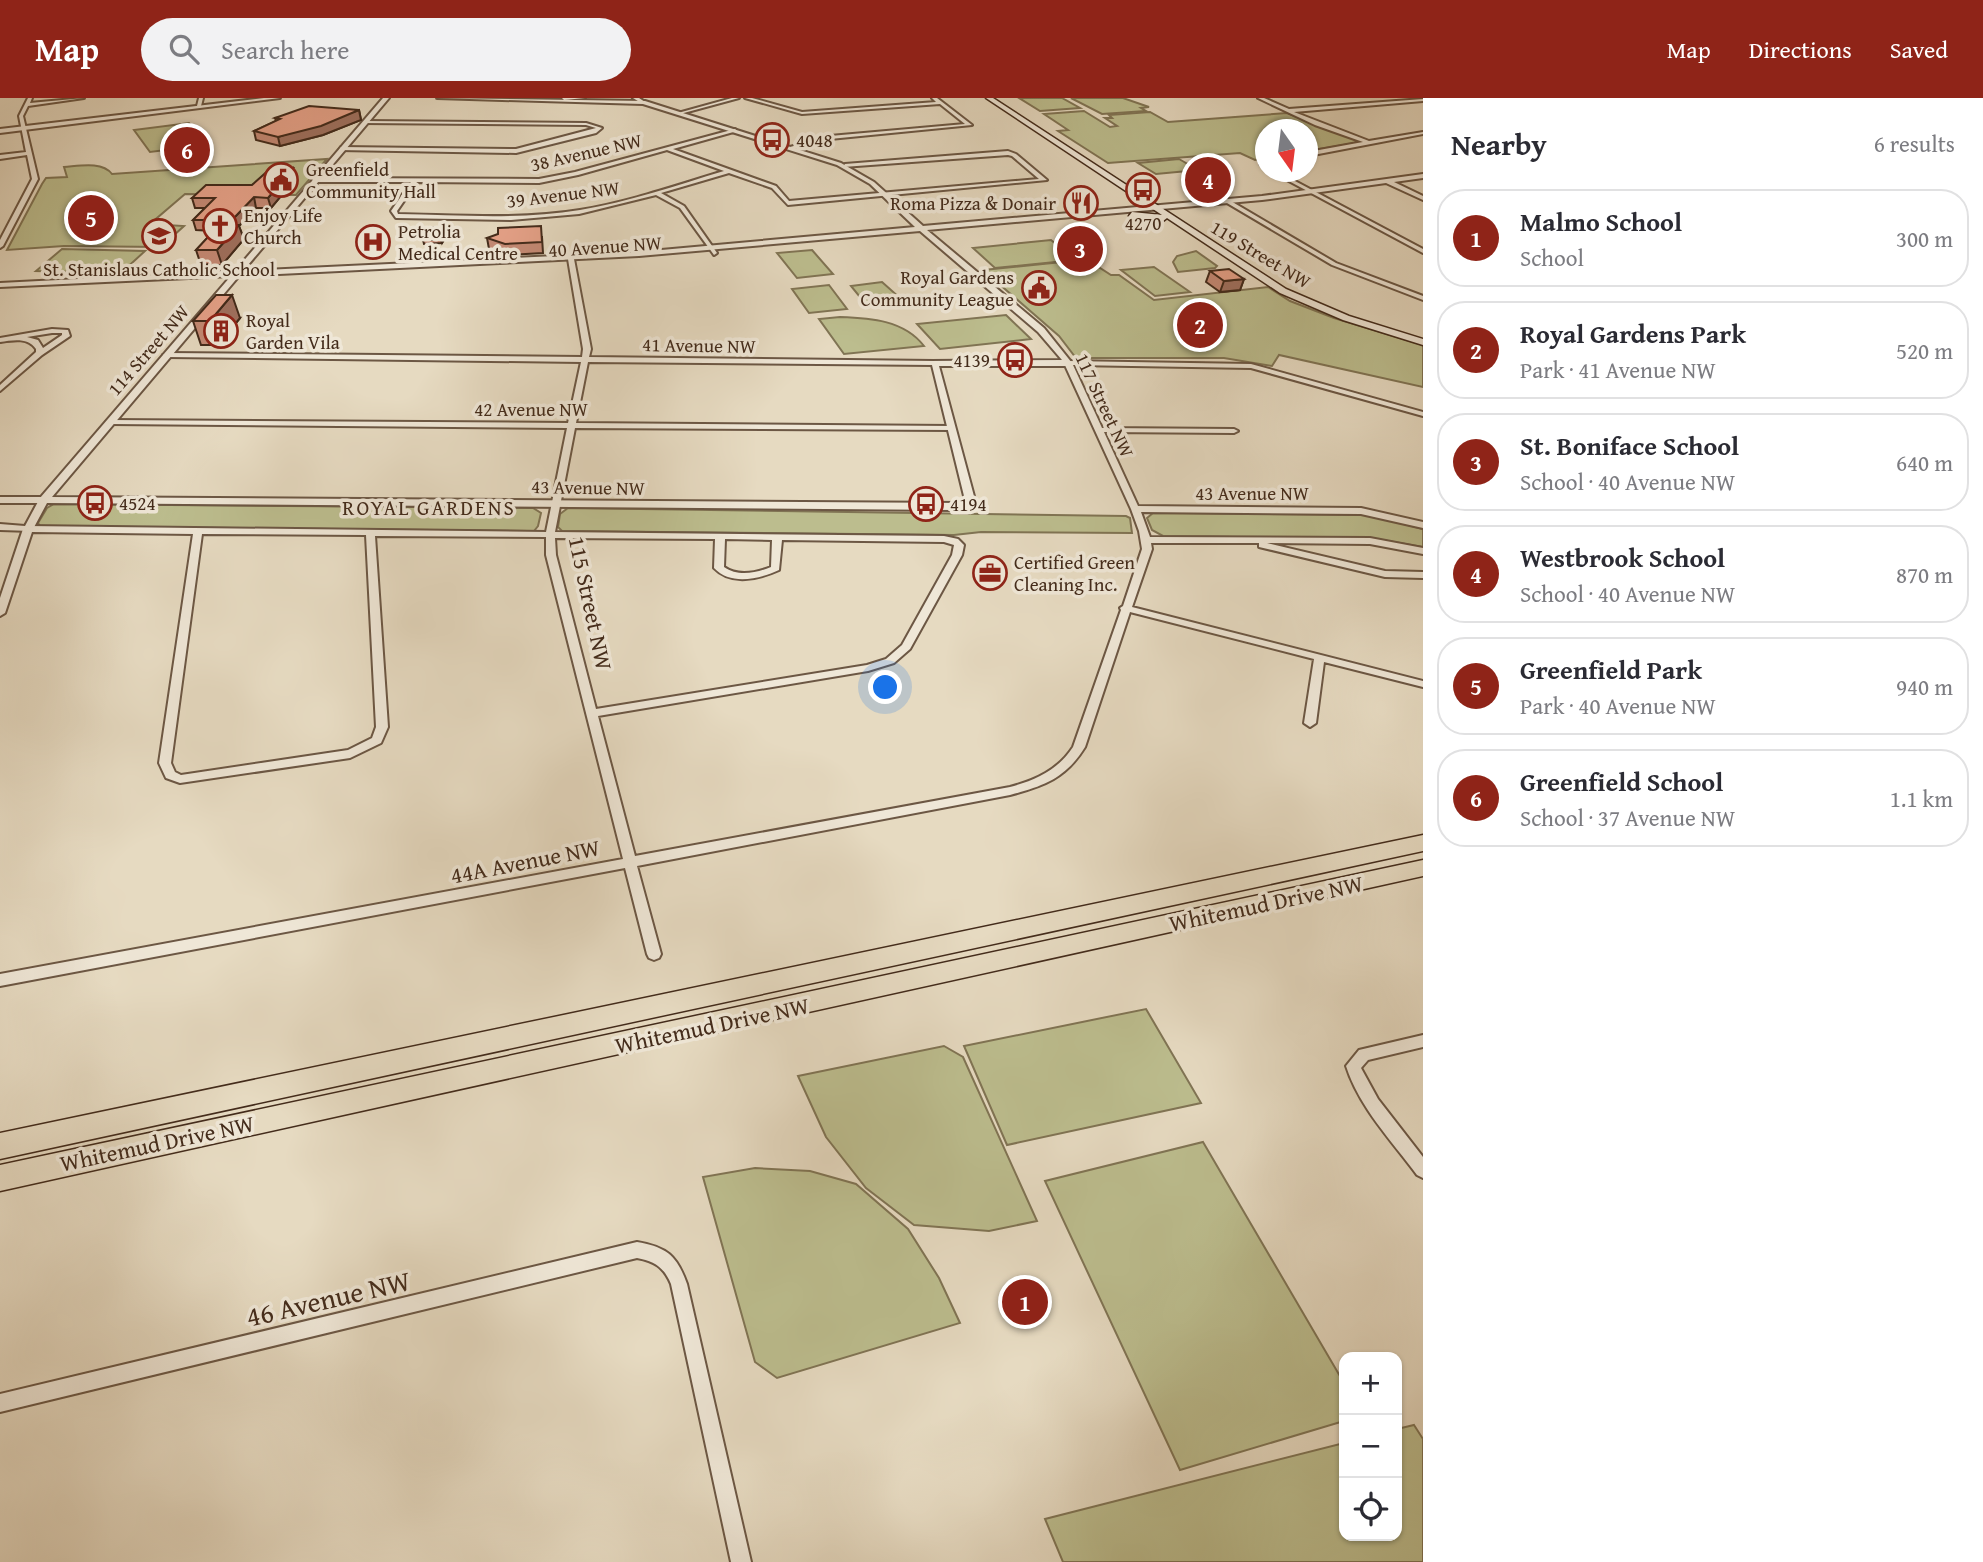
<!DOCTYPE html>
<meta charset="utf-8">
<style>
body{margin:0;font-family:"Gentium Book Plus",serif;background:#f2f2f3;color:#2b2b33}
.controls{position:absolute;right:21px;bottom:21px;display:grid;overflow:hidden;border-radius:14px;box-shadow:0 2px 5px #0004}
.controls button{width:63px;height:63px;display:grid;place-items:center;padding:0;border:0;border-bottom:2px solid #e1e1e2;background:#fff;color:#2b2b33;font:35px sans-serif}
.compass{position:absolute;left:1255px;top:21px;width:63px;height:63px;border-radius:50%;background:#fff;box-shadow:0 2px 5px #0004;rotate:166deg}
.you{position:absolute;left:886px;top:590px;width:24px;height:24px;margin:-18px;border:5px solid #fff;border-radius:50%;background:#1a73e8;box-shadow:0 0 0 10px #1a73e833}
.badge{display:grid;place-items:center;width:46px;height:46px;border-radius:50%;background:#8f2418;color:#fff;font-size:23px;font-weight:700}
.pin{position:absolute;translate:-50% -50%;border:4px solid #fff;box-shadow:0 2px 7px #0006}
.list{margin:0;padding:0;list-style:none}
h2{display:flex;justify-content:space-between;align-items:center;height:91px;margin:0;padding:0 28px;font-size:30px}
h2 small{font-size:23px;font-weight:400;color:#7c7c81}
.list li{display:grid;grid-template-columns:46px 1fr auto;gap:21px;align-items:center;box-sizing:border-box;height:98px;margin:0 14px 14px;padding:0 14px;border:2px solid #e1e1e2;border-radius:28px}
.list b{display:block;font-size:26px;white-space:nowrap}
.list p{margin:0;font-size:23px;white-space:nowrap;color:#7c7c81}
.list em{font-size:23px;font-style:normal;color:#7c7c81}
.icon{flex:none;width:38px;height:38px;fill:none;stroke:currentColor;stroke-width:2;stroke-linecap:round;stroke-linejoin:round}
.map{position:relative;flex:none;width:1423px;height:1464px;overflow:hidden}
header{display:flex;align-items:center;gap:42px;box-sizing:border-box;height:98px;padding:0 35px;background:#8f2418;color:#fff}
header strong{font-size:33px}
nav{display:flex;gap:38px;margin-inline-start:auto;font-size:24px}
.search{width:490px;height:63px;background:#f2f2f3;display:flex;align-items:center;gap:18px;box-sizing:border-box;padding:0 24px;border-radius:38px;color:#7c7c81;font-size:26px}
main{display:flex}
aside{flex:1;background:#fff}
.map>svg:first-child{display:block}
.green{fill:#bcbd8e;stroke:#807454;stroke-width:2}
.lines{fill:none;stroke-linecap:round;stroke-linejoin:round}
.minor-casing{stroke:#6c5744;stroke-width:4}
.tertiary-casing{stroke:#6c5744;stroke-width:4}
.secondary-casing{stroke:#432b1b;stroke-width:3}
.motorway-casing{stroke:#432b1b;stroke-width:3}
.minor{fill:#efe7d7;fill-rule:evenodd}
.tertiary{fill:#efe7d7;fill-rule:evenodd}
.secondary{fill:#efe7d7;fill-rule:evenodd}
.motorway{fill:#e6dac1;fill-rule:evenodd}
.wall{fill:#c58a75;stroke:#432b1b;stroke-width:2}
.shaded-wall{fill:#a0715f;stroke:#432b1b;stroke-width:2}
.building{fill:#e5a188;stroke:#432b1b;stroke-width:2}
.labels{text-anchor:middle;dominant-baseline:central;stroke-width:7;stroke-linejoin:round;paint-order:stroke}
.far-poi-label{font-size:19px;fill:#432b1b;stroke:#efe7d7;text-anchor:start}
.far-street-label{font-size:19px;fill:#432b1b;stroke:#efe7d7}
.far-quarter-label{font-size:21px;letter-spacing:2px;fill:#432b1b;stroke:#efe7d7}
.street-label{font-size:23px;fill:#432b1b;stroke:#efe7d7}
.near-street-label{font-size:28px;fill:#432b1b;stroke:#efe7d7}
</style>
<header>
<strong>Map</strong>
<div class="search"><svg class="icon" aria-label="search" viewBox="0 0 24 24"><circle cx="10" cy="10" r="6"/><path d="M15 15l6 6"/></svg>Search here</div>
<nav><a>Map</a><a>Directions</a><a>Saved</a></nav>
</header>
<main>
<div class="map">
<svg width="1423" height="1464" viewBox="0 0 1423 1464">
<rect width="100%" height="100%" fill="#e6dac1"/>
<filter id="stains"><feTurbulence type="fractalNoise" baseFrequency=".00286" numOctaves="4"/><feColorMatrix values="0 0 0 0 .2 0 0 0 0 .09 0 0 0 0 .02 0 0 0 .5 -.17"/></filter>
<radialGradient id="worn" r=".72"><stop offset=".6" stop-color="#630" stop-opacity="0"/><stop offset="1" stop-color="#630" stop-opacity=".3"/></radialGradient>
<!-- green -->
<g class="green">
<polygon points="1019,0 1062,0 1080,10 1040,13"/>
<polygon points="1071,0 1123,0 1149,9 1141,10 1146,13 1102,16"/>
<polygon points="1084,13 1110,29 1117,28 1105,20 1112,20 1109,17 1150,14 1168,24 1287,15 1361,44 1308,53 1308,32 1266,32 1265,60 1255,62 1240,55 1108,65 1058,33 1068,32 1044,16"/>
<polygon points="189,25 206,47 150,54 134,32"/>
<path d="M327,61L296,97L185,96L150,126L184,128L161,149L64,148L7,152L42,86L46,80L67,79L64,69C79,68 102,63 112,76Z"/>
<polygon points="1179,61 1198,72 1156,76 1138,65"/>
<polygon points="1051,142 1075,162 995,170 973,150"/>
<polygon points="62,151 145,153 121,175 36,173"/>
<polygon points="812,152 833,176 797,180 777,155"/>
<polygon points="1196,153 1217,168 1215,170 1178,174 1173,164 1177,158"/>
<polygon points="1072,163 1100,170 1111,177 1119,177 1154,202 1268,189 1290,203 1334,220 1423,247 1423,289 1279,257 1272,268 1224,260 1076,260 1059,238 983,172"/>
<polygon points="1154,169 1190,194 1155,198 1121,172"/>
<polygon points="882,184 900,200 887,202 891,207 868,209 851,188"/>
<polygon points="829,187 847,211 809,215 792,191"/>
<polygon points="1006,217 1031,241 940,251 917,226"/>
<path d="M840,219C870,220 904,222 924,248L844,256L819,221Z"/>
<polygon points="54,406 533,410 541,415 538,428 534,433 528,433 40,428 38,425 47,410"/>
<polygon points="568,410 1126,418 1130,420 1132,435 981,434 954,437 562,433 558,429 560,416"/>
<polygon points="1153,415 1369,417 1423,431 1423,449 1377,441 1163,438 1152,432 1147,420"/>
<polygon points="1146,911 1201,1005 1007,1047 964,948"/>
<polygon points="944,948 963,959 1037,1123 989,1133 914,1127 866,1090 826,1039 798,978"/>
<polygon points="1203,1044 1344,1285 1344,1323 1180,1372 1045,1083"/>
<polygon points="755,1070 810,1073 856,1086 908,1131 939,1180 960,1225 777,1280 755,1264 703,1079"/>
<polygon points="1414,1327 1423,1341 1423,1464 1063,1464 1045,1421 1344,1345 1344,1438 1397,1438 1397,1331"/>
</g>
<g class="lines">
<!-- minor casing -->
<g class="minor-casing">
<g id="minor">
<polygon points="28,0 32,0 30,5 84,0 28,8 23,18 38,81 3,148 0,150 0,142 32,81 27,57 0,61 0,57 26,54 19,18"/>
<polygon points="199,0 203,0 201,8 199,9 197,8"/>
<polygon points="562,0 585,0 564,2"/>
<polygon points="633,0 639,0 645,4 641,5"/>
<polygon points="732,0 739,0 680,16 678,15"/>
<polygon points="745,0 752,0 802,14 936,4 932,0 937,0 972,27 830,41 792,52 790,49 830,38 965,26 940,6 802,16"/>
<polygon points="1258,0 1264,0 1289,11 1423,1 1423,3 1294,14 1369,43 1423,34 1423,36 1308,58 1308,54 1363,44 1315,27"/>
<polygon points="365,23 586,25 602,30 596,35 516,55 339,52 341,49 516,51 596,30 586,27 363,25"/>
<path d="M735,31L737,33L673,51L776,88L789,103L1039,81L1012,58L1008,57L843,69L845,66L1008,53L1016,56L1047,82L788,107L772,90L729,75L661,95L684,108L717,155L714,157L680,110L656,97L579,116L511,122L396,120L391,113L411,84H315L312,82L315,80L539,81L575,74ZM667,52L724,73C677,87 629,104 580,112C520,122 458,117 398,116L397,113L417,84L539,85L578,77Z"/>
<polygon points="1264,63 1266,63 1266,68 1260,66"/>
<polygon points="1272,74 1278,74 1423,151 1423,155"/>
<polygon points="1229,102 1336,165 1423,198 1423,202 1332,167 1227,105"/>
<path d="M571,159L574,161L591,251L589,259L934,263L938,265L934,267L588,264L576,325L951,328L955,330L951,332L575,330L555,434L944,438L958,441L964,447L962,457L910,551L894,565L868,573L598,618L635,758L1010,689C1036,682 1058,672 1073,649L1121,512L1120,510L1123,508L1142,451L1139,433L1131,411L1064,265L1068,263L1251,266L1423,314V318L1251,270L1073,267L1102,330L1234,331L1238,333L1234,335L1104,334L1138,408L1361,410L1423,424V430L1361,416L1141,414L1150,439L1370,440L1423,450V456L1370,446L1267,445L1385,473L1423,474V480L1385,479L1259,449V445H1151L1152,451L1132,509L1423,583V589L1324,564L1316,625L1310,629L1304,625L1314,561L1130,514L1085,649C1066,680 1044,688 1010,697L637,768L661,856L659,860L654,862L649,860L647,856L625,770L0,888V876L623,761L546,457V439L375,438L388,629L381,645L350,660L180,685L166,680L159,665L193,436L32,434L5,515L0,518V500L23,431L28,428L546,434L567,330L110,326L106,324L110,322L568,325L581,264L167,259L163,257L167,255L582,259L583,251L568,161ZM202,436L366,437L376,629L372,640L348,652L181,677L175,674L171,665ZM555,440L715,441L714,470C731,488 759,481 779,472L782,442L944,444L954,447L952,457L902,547L886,561L867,567L596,611L556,457ZM725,441L772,442L771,469C756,475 738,479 724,469Z"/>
<path d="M52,231L68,232L70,238L42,257L0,293V287L36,254V251C28,239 13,242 0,244V240ZM52,235H62V237L43,250L38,242L27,239Z"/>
<polygon points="0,399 44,399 48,402 44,405 0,405"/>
<path d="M1423,937V949L1368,962L1361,970L1378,1001L1423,1059V1080L1417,1077C1392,1043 1359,1009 1346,968L1359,952Z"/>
<path d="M637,1144C667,1149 677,1158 687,1186L751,1464H731L671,1186C664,1169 654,1163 637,1160L0,1314V1296Z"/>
</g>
</g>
<!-- tertiary casing -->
<g class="tertiary-casing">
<g id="tertiary">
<polygon points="264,0 280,0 0,35 0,31"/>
<path d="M383,0H389L243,173L639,154L915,129L870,86L837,67L643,6L437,0L645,3L841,65L874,84L923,128L1262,98L1423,76V80L1394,84L1423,98V102L1386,85L1262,102L927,132L1044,230L1072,265L1068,268H939L975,402L970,409L954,412L47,405L32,433L0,432V426L25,428L40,400L231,178L0,189V185L235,173ZM920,133L1038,234L1062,262L931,263L965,402L963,405L52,399L239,178L639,158Z"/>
</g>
</g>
<!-- secondary casing -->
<g class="secondary-casing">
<polygon id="secondary" points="986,0 993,0 1286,191 1349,218 1423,241 1423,247 1343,222 1280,195 1167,120 1163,123 1129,118 1132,114 1162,117"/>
</g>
<!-- motorway casing -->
<g class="motorway-casing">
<g id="motorway">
<polygon points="1423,737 1423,753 0,1061 0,1035"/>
<polygon points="1423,762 1423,778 0,1093 0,1067"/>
</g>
</g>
<!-- minor -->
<use href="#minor" class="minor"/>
<!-- tertiary -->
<use href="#tertiary" class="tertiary"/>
<!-- secondary -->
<use href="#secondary" class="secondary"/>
<!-- motorway -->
<use href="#motorway" class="motorway"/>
</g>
<!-- wall -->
<g class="wall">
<polygon points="359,12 361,22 323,37 280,48 256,42 254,33 276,23 275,20"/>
<polygon points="293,70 296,80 271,110 256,110 239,128 244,141 222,167 201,167 196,152 214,133 196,132 193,122 205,110 195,110 192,100 252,87"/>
<polygon points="449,133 442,145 424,146 423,142"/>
<polygon points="542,139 543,155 507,157 489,151 487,140"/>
<polygon points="1210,173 1244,181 1240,192 1220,194 1206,184"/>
<polygon points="240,220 218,247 201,247 193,223"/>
</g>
<!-- shaded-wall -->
<g class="shaded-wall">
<polygon points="359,12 361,22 323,37 280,48 278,39"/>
<polygon points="293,70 296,80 271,110 268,100"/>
<polygon points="254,99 256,110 239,128 244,141 222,167 217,152 235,132 232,122"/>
<polygon points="448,130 449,133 442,145 441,142"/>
<polygon points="1244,181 1240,192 1220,194 1224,183"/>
<polygon points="232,197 240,220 218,247 210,223"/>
</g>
<!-- building -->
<g class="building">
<polygon points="309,8 359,12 321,28 278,39 254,33 280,21 275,20"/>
<polygon points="271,70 293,70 268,100 254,99 232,122 193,122 215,100 192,100 206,87 252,87"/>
<polygon points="219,127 239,127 217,152 196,152"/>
<polygon points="541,128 542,144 505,146 487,140 498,136 498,130"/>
<polygon points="431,129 448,130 441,142 423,142"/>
<polygon points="1229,171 1244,181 1224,183 1210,173"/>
<polygon points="216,197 232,197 210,223 193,223"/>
</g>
<!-- icons -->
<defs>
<g id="bus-ring" transform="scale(1.75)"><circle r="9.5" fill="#efe7d7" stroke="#8f2418" stroke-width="1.5"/><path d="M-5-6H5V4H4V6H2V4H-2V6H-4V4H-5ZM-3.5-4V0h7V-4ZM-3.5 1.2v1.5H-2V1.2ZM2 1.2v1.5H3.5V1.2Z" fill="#8f2418"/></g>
<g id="civic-ring" transform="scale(1.75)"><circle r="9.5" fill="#efe7d7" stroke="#8f2418" stroke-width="1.5"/><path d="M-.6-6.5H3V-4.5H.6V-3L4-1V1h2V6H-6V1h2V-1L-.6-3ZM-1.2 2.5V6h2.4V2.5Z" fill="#8f2418"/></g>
<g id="restaurant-ring" transform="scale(1.75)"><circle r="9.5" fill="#efe7d7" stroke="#8f2418" stroke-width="1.5"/><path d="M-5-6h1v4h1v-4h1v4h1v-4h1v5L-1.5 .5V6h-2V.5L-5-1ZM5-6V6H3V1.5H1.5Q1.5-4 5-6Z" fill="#8f2418"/></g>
<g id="church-ring" transform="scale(1.75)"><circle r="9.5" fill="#efe7d7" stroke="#8f2418" stroke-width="1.5"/><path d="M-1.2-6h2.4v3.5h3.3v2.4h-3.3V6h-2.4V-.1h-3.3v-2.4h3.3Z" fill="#8f2418"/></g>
<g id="school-ring" transform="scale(1.75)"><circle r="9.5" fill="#efe7d7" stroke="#8f2418" stroke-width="1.5"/><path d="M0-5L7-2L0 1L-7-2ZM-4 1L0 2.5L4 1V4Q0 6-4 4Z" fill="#8f2418"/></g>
<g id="hospital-ring" transform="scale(1.75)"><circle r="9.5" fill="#efe7d7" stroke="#8f2418" stroke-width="1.5"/><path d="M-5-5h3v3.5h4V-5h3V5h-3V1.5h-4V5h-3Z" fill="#8f2418"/></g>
<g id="building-ring" transform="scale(1.75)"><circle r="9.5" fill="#efe7d7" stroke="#8f2418" stroke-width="1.5"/><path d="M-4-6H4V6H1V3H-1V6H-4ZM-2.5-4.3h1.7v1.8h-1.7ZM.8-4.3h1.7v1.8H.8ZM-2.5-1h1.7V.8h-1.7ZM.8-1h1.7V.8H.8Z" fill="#8f2418"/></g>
<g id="office-ring" transform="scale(1.75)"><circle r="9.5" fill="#efe7d7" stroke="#8f2418" stroke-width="1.5"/><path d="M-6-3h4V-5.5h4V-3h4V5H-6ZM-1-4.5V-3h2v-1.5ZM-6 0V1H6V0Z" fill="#8f2418"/></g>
</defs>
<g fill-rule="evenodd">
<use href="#bus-ring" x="772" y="42"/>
<use href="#civic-ring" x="281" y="82"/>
<use href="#bus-ring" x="1143" y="92"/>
<use href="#restaurant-ring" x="1081" y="105"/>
<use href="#church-ring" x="220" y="128"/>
<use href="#school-ring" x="159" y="138"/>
<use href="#hospital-ring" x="373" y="144"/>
<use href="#civic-ring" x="1039" y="190"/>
<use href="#building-ring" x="221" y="233"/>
<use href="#bus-ring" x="1015" y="262"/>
<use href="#bus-ring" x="95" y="405"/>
<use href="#bus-ring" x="926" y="406"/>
<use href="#office-ring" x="990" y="475"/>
</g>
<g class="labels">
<!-- far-poi labels -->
<g class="far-poi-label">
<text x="796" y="42">4048</text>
<text x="306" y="71">Greenfield<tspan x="306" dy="22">Community Hall</tspan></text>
<text x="1056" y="105" text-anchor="end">Roma Pizza &amp; Donair</text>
<text x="244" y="117">Enjoy Life<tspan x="244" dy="22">Church</tspan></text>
<text x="1143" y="125" text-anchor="middle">4270</text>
<text x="398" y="133">Petrolia<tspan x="398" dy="22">Medical Centre</tspan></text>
<text x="159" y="171" text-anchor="middle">St. Stanislaus Catholic School</text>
<text x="1014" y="179" text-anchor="end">Royal Gardens<tspan x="1014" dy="22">Community League</tspan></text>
<text x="246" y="222">Royal<tspan x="246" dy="22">Garden Vila</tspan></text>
<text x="990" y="262" text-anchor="end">4139</text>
<text x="119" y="405">4524</text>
<text x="950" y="406">4194</text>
<text x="1014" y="464">Certified Green<tspan x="1014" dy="22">Cleaning Inc.</tspan></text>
</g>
<!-- far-street labels -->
<g class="far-street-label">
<text transform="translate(586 54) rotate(-13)">38 Avenue NW</text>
<text transform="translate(563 96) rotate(-7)">39 Avenue NW</text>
<text transform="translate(605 148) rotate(-4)">40 Avenue NW</text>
<text transform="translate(1261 156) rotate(31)">119 Street NW</text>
<text transform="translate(699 247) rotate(1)">41 Avenue NW</text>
<text transform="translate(148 252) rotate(-49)">114 Street NW</text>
<text transform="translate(1105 307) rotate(65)">117 Street NW</text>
<text x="531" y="311">42 Avenue NW</text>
<text transform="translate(588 389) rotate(1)">43 Avenue NW</text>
<text x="1252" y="395">43 Avenue NW</text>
</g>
<!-- far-quarter labels -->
<g class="far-quarter-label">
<text x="429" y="409">ROYAL GARDENS</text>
</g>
<!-- street labels -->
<g class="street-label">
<text transform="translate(591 505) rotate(78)">115 Street NW</text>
<text transform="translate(525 763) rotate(-11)">44A Avenue NW</text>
<text transform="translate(1266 805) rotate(-12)">Whitemud Drive NW</text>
<text transform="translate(712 927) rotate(-12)">Whitemud Drive NW</text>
<text transform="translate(157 1045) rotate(-12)">Whitemud Drive NW</text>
</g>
<!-- near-street labels -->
<g class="near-street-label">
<text transform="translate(328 1200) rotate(-13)">46 Avenue NW</text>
</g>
</g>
<rect width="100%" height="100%" filter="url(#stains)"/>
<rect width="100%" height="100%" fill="url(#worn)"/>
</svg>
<div class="controls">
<button>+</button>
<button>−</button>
<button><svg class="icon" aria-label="locate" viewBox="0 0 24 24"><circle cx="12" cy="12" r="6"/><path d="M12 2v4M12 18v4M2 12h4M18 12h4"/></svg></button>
</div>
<svg class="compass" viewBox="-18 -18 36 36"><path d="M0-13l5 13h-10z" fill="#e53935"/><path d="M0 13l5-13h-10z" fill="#7c7c81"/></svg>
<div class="you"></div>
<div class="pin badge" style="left:1025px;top:1204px">1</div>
<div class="pin badge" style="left:1200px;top:227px">2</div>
<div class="pin badge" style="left:1080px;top:151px">3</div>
<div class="pin badge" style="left:1208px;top:82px">4</div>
<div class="pin badge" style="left:91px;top:120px">5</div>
<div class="pin badge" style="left:187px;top:52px">6</div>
</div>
<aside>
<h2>Nearby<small>6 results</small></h2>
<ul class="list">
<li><span class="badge">1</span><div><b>Malmo School</b><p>School</p></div><em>300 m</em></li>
<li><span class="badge">2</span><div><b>Royal Gardens Park</b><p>Park · 41 Avenue NW</p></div><em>520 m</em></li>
<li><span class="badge">3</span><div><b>St. Boniface School</b><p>School · 40 Avenue NW</p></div><em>640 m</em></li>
<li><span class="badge">4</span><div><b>Westbrook School</b><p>School · 40 Avenue NW</p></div><em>870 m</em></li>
<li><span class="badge">5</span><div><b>Greenfield Park</b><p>Park · 40 Avenue NW</p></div><em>940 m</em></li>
<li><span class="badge">6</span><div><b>Greenfield School</b><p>School · 37 Avenue NW</p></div><em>1.1 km</em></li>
</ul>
</aside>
</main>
